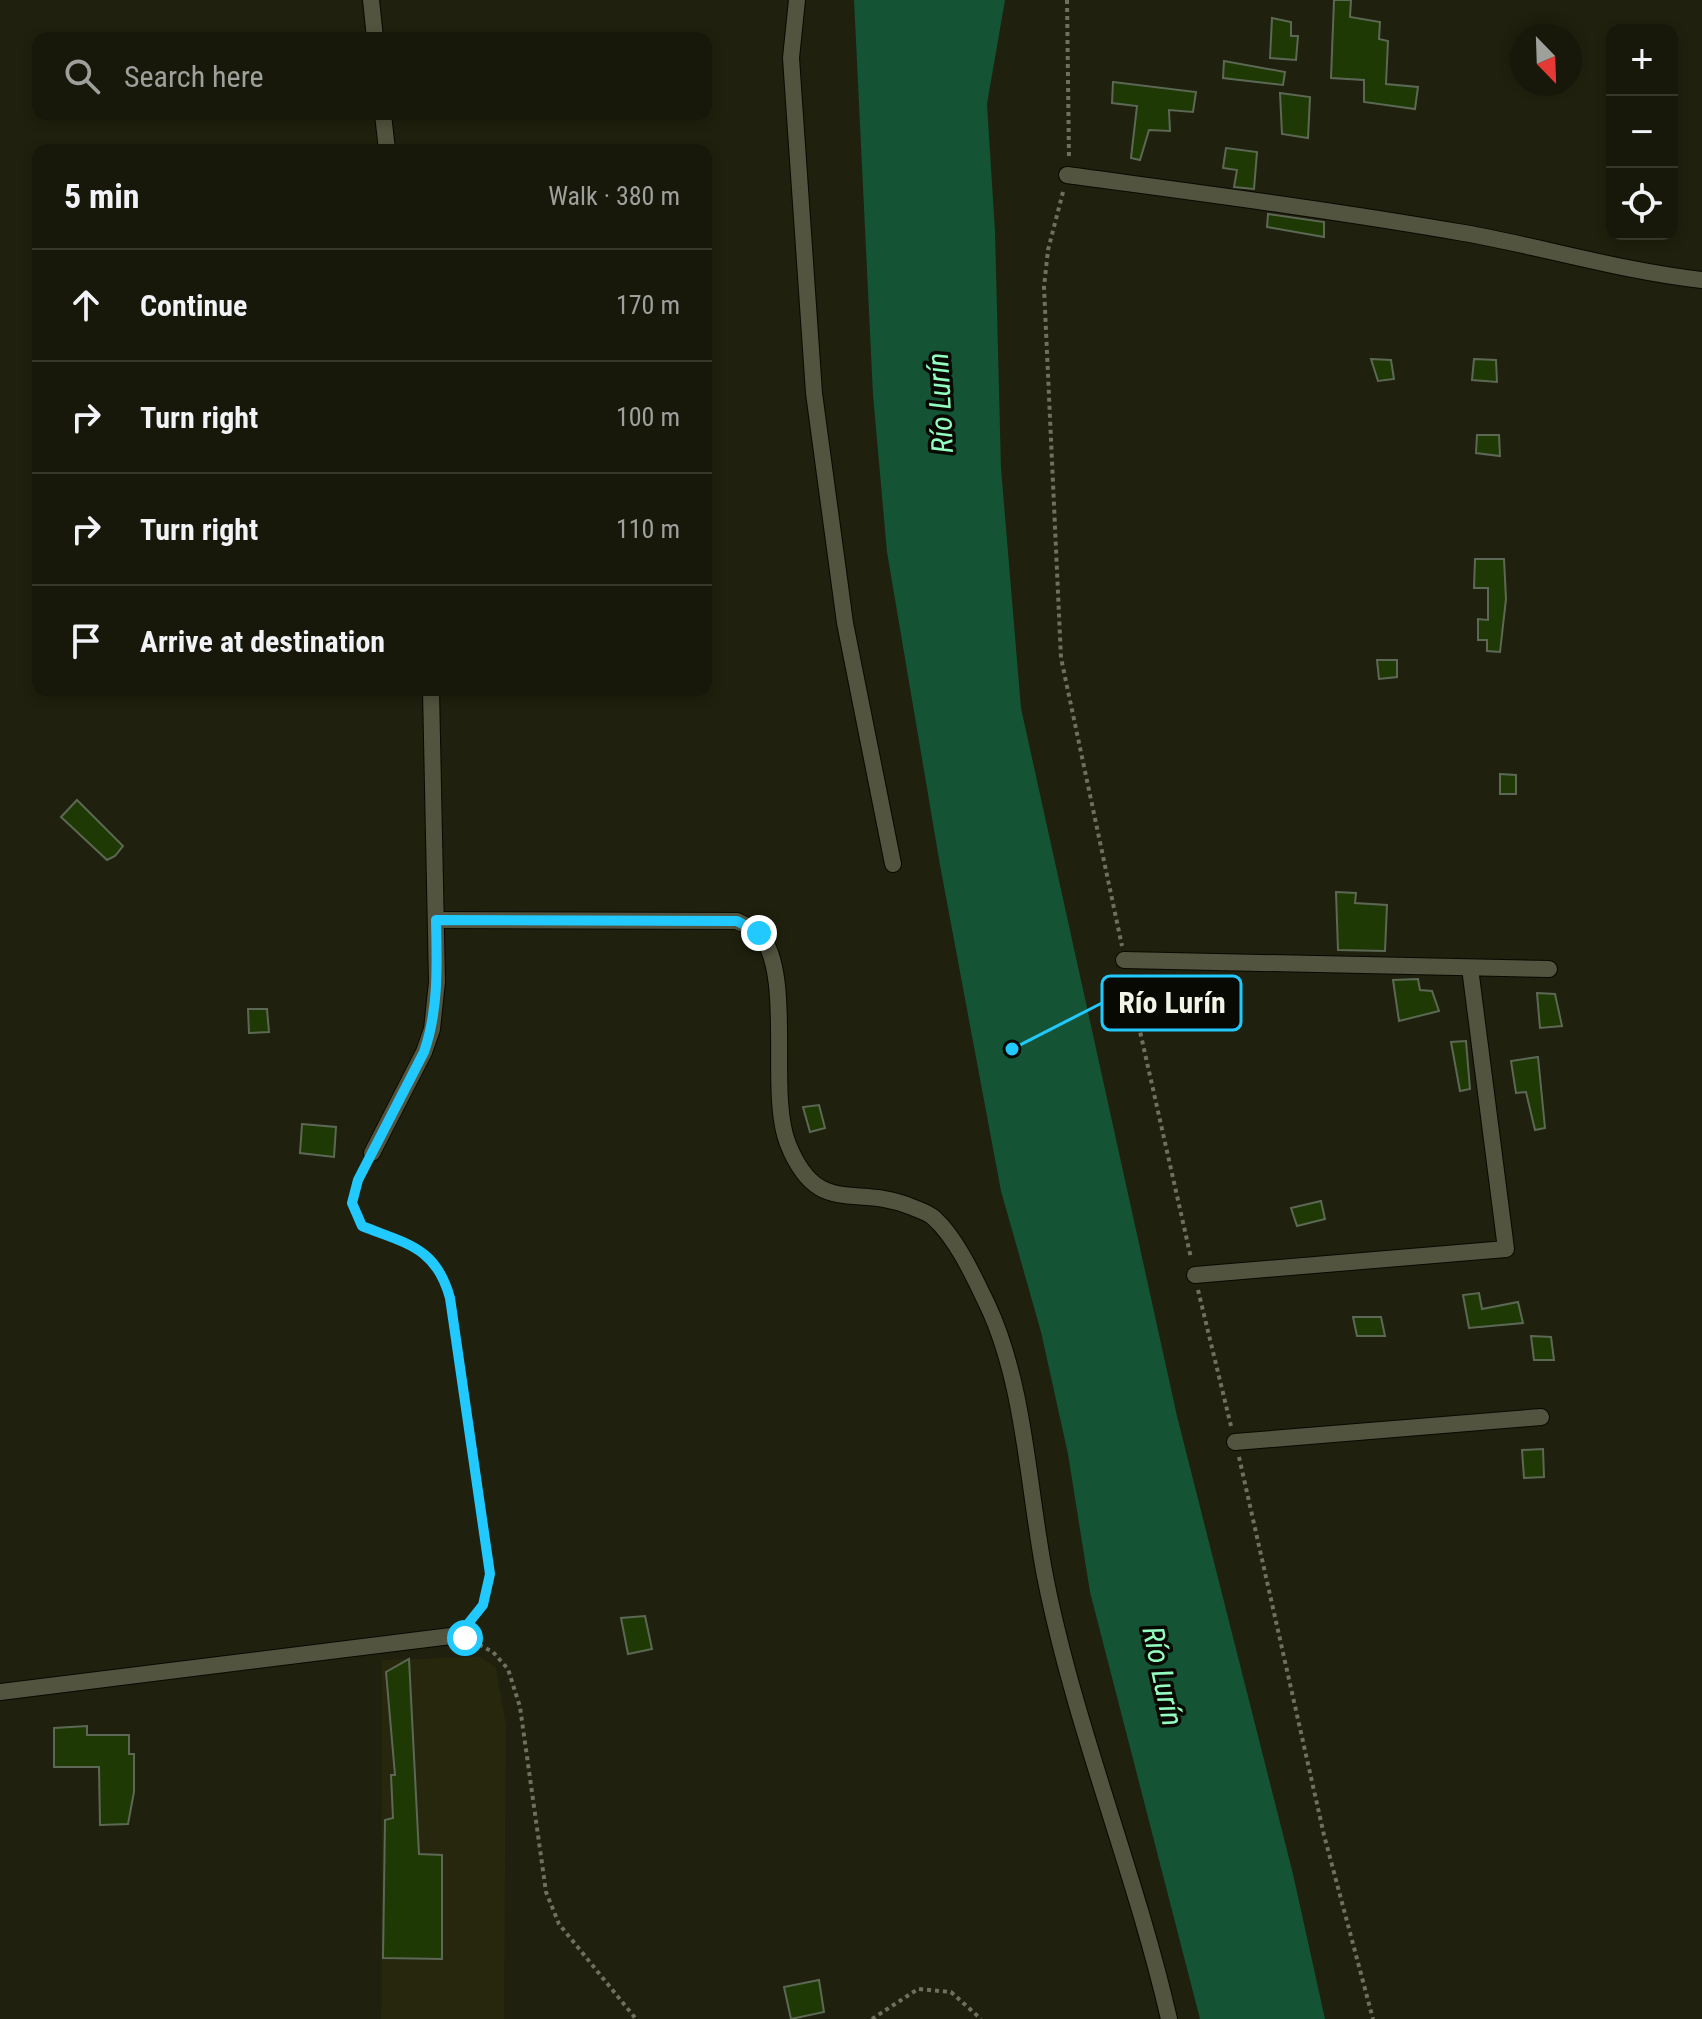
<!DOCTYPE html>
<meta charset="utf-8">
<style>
body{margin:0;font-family:"Roboto Condensed",sans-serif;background:#202113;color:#f1f3f6}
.controls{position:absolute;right:24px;top:24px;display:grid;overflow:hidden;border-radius:16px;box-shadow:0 4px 12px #0003}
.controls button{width:72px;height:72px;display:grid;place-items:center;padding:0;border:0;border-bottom:2px solid #36372b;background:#17180a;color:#f1f3f6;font:40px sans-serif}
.compass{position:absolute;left:1510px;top:24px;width:72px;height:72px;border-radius:50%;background:#17180a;box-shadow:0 4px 12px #0003;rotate:157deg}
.stop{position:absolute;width:24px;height:24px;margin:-18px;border:6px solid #22c9fe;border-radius:50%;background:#fff}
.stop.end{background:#22c9fe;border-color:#fff;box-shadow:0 2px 8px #0008}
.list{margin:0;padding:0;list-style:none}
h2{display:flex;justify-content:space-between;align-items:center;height:104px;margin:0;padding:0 32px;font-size:34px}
h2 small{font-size:26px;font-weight:400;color:#9ea09c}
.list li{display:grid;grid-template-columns:52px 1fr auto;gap:24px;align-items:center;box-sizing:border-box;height:112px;padding:0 32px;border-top:2px solid #36372b}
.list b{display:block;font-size:30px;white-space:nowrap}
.list em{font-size:26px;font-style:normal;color:#9ea09c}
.icon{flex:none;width:44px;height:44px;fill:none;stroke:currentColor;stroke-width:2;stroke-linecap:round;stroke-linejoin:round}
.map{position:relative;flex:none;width:1702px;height:2019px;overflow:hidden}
.search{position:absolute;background:#17180a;box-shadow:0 4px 12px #0003;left:32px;top:32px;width:680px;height:88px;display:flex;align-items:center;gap:20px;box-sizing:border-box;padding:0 28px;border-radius:16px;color:#9ea09c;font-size:30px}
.panel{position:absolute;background:#17180a;box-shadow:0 4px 12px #0003;left:32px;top:144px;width:680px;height:552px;border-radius:16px}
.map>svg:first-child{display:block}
.built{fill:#26270d}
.water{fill:#145333}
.building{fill:#1f3905;stroke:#5c6855;stroke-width:2}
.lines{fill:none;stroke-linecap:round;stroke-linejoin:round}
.street-casing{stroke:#090900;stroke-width:18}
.path{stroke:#6f7060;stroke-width:4;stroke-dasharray:4 4;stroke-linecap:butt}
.street{stroke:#52543f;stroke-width:16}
.route{stroke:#22c9fe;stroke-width:10}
.labels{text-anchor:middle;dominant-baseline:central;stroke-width:7;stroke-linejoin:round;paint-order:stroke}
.water-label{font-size:30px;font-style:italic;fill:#93febf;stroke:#090903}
.leader{fill:none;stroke:#22c9fe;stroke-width:3}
.callout-dot{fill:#22c9fe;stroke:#090903;stroke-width:3}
.callout{fill:#090903;stroke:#22c9fe;stroke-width:3}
.callout-label{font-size:30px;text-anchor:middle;font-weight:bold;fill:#f4f5e9}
</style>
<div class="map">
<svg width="1702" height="2019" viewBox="0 0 1702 2019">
<rect width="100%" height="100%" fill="#1f200d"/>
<!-- built -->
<polygon class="built" points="481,1657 496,1668 506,1725 504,2019 381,2019 382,1660"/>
<!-- water -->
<polygon class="water" points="854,0 1005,0 987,104 995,231 1001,468 1021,708 1177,1416 1293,1874 1325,2019 1200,2019 1090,1592 1068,1454 1041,1332 1001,1191 940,865 887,552 873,395"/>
<!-- building -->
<g class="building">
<polygon points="1334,0 1351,0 1350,17 1380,22 1379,39 1388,41 1386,84 1418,87 1415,109 1364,102 1364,80 1331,78"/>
<polygon points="1272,18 1291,22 1291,36 1298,36 1296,60 1270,58"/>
<polygon points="1224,61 1285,72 1283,85 1223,78"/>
<polygon points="1113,82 1196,92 1193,112 1169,110 1170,131 1149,130 1140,160 1131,158 1137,106 1112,103"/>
<polygon points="1280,93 1310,97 1308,138 1282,134"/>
<polygon points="1226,148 1257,152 1254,189 1234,187 1237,170 1223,168"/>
<polygon points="1268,214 1324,222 1324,237 1267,227"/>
<polygon points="1371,359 1391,360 1394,379 1378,381"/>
<polygon points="1474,359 1496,360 1497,382 1472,380"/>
<polygon points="1477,435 1499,435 1500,456 1476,453"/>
<polygon points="1475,559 1504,559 1506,599 1500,652 1487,651 1487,640 1478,640 1478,619 1488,620 1488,588 1474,588"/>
<polygon points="1377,660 1397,660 1397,677 1379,679"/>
<polygon points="1500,774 1516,775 1516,794 1500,794"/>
<polygon points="77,800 123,846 115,856 107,860 61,817"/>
<polygon points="1336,892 1356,893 1355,903 1387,905 1385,951 1338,950"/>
<polygon points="1418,979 1420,990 1432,991 1439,1011 1399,1021 1393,980"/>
<polygon points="1537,993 1555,994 1562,1026 1540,1028"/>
<polygon points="248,1009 267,1009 269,1032 249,1033"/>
<polygon points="1466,1041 1470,1089 1460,1091 1451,1042"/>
<polygon points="1538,1057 1545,1128 1535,1130 1526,1092 1516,1093 1511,1061"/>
<polygon points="819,1105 825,1128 810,1132 803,1107"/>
<polygon points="302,1124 336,1127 334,1157 300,1153"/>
<polygon points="1321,1201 1325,1219 1297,1226 1291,1208"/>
<polygon points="1479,1293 1482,1309 1518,1302 1523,1323 1469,1328 1463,1295"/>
<polygon points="1353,1317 1381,1317 1385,1336 1357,1336"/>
<polygon points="1531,1336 1551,1337 1554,1360 1534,1360"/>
<polygon points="1543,1449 1544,1477 1524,1478 1522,1450"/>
<polygon points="645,1616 652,1649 628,1654 621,1618"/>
<polygon points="409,1659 419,1854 442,1855 442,1959 383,1958 385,1820 393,1818 391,1775 395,1775 386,1672"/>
<polygon points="87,1726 87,1735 129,1735 129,1754 134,1754 134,1792 128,1824 100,1825 99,1767 54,1767 54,1728"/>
<polygon points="819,1980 824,2012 791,2019 784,1987"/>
</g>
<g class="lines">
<!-- street casing -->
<g class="street-casing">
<g id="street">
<polyline points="371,0 375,38"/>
<polyline points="797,0 791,58 814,393 845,623 893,864"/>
<polyline points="383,114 387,150"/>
<path d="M1067,175C1199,193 1332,210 1464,233C1543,247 1621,271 1702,280"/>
<path d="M436,920L737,921C744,925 754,928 759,933C795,974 767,1092 788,1144C818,1219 856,1183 912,1207C919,1210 929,1213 934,1218C957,1239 974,1277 987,1304C1026,1386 1028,1493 1046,1581C1076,1730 1135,1871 1169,2019"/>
<polyline points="1124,960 1549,969"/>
<polyline points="372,1153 424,1052 432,1029 437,982 431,690"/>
<polyline points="1195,1275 1506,1249 1470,968"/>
<polyline points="1235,1442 1541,1417"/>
<polyline points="0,1692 459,1635"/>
</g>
</g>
<!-- path -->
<g class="path">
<polyline points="1067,0 1069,160"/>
<polyline points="1063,192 1048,250 1044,287 1061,658 1122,946"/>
<polyline points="1128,978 1191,1258"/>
<path d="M365,1168L352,1203L362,1226C407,1244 435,1247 450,1298L490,1574L483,1605L468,1624"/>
<polyline points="1198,1290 1231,1426"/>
<polyline points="1239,1457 1324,1835 1373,2019"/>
<polyline points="472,1641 493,1652 508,1669 520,1707 546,1892 559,1924 636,2019"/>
<polyline points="872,2019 918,1989 951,1992 981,2019"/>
</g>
<!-- street -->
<use href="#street" class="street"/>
</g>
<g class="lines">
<!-- route -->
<path class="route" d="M465,1638L459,1635L483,1605L490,1574L450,1298C436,1247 407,1244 362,1226L352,1203L358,1180L424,1052C439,1009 437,964 436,920L737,921L759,933"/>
</g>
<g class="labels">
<!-- water labels -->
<g class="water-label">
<text transform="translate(940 403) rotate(-93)">Río Lurín</text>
<text transform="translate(1163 1676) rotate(78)">Río Lurín</text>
</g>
</g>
<!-- callouts -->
<path class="leader" d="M1012 1049L1102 1003"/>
<circle class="callout-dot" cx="1012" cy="1049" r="8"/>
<rect class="callout" x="1102" y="976" width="139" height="54" rx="8"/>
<g class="callout-label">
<text x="1172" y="1013">Río Lurín</text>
</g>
</svg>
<div class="controls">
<button>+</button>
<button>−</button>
<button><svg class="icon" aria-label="locate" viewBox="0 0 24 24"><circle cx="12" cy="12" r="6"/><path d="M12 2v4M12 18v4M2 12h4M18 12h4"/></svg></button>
</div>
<svg class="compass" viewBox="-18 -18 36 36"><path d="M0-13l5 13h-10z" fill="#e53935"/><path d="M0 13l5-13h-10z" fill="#9ea09c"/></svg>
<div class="stop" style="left:465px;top:1638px"></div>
<div class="stop end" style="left:759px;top:933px"></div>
<div class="search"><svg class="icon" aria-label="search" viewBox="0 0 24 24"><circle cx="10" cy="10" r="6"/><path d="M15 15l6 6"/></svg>Search here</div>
<section class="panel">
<h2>5 min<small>Walk · 380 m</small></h2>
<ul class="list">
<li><svg class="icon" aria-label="ahead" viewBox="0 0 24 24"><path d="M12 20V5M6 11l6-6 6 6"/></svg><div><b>Continue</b></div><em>170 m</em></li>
<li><svg class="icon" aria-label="right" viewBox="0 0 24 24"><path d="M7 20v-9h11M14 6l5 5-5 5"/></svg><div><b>Turn right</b></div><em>100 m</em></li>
<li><svg class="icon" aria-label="right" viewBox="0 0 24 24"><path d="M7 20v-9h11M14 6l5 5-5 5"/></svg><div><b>Turn right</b></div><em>110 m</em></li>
<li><svg class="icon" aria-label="arrive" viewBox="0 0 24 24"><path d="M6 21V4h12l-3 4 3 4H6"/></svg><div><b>Arrive at destination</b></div></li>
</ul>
</section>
</div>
